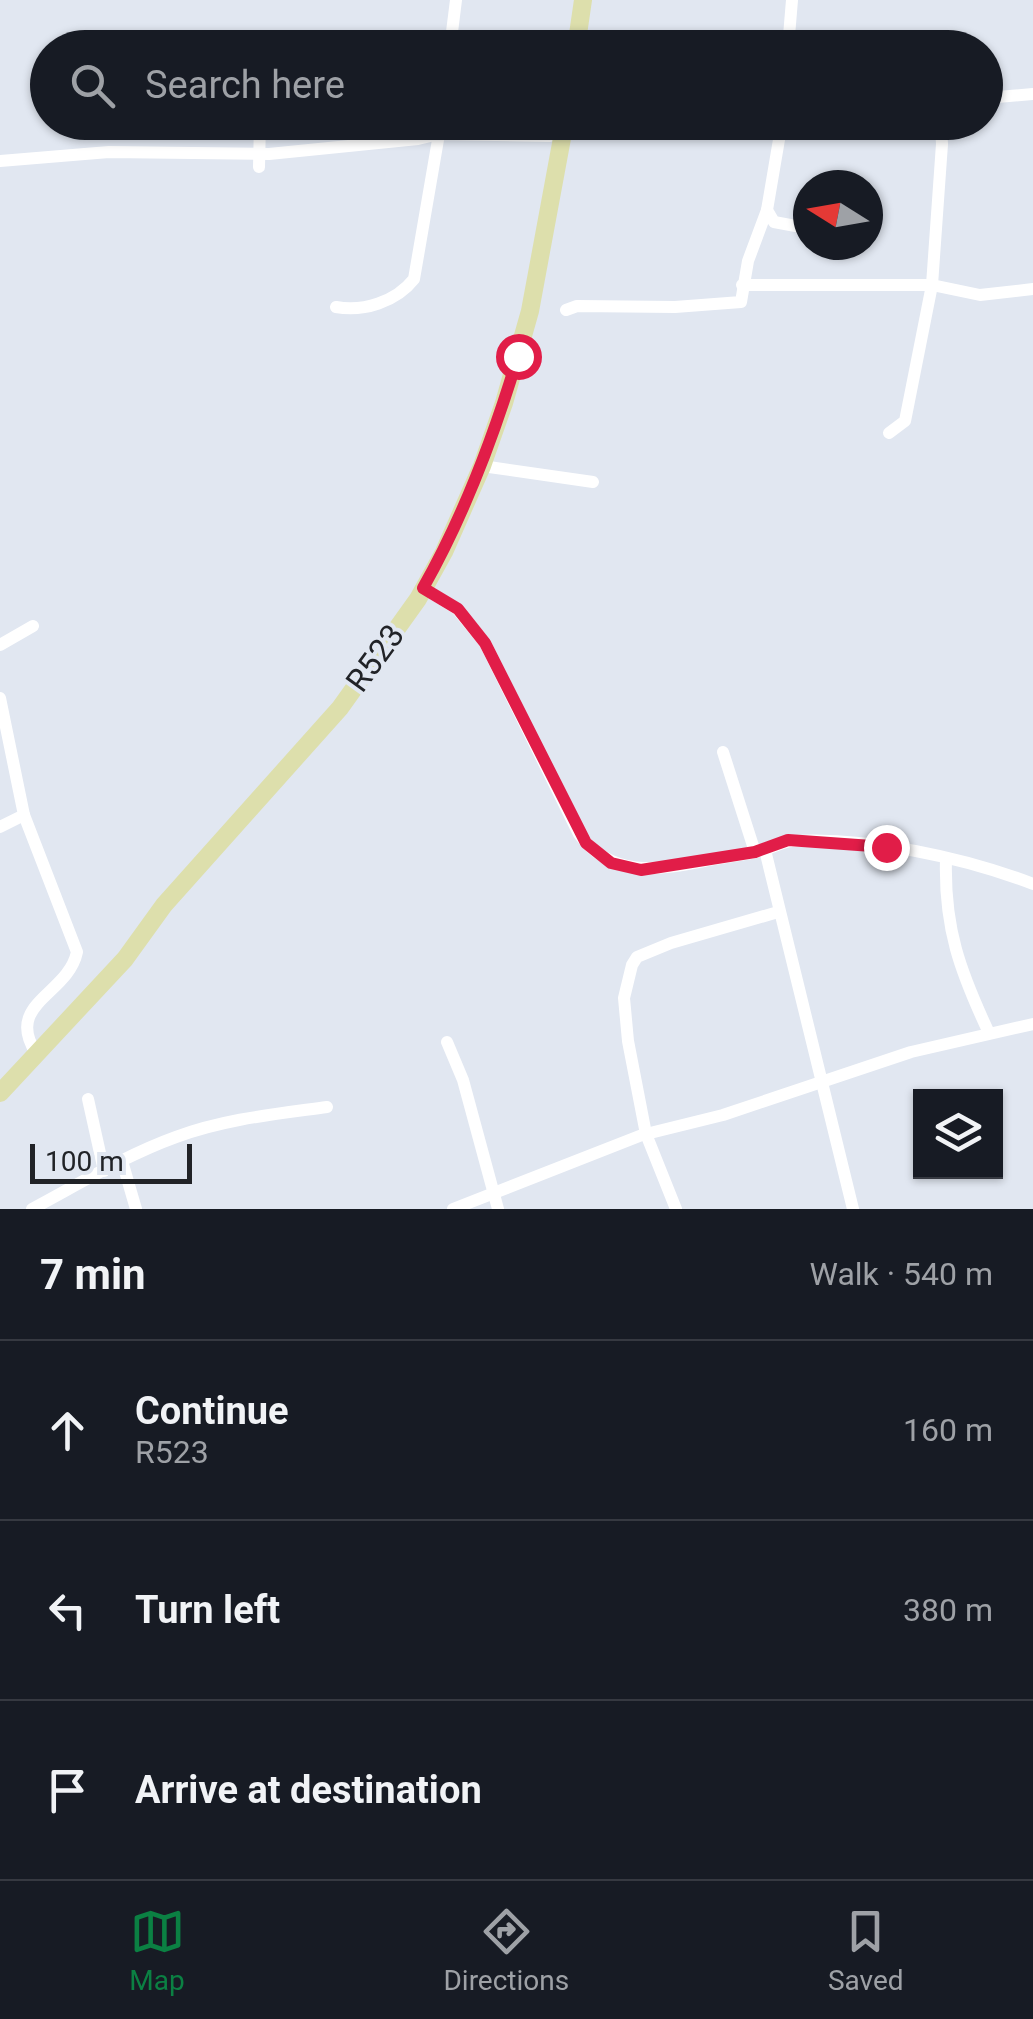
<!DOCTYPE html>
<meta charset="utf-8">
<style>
body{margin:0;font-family:Roboto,sans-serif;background:#242831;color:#f1f3f6}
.controls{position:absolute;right:30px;bottom:30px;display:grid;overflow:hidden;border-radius:0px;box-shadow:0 2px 8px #0004}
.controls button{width:90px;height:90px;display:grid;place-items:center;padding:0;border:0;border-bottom:2px solid #363941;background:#171b24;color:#f1f3f6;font:50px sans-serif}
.compass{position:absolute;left:793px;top:170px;width:90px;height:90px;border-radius:50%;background:#171b24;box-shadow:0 2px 8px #0004;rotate:281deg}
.scale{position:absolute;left:30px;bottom:25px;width:162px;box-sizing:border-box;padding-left:10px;border:5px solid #212327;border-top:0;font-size:28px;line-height:35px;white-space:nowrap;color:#212327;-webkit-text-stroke:8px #e1e7f1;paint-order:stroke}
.stop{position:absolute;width:30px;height:30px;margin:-22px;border:8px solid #e11d48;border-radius:50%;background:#fff}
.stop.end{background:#e11d48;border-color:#fff;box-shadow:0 2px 10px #0008}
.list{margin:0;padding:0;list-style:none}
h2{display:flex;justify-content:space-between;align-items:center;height:130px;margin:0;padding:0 40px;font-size:42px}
h2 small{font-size:32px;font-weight:400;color:#9ea1a6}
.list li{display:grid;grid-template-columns:65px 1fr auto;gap:30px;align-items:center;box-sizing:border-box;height:180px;padding:0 40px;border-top:2px solid #363941}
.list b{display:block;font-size:38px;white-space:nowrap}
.list p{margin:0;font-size:32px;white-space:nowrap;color:#9ea1a6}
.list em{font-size:32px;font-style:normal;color:#9ea1a6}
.icon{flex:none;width:55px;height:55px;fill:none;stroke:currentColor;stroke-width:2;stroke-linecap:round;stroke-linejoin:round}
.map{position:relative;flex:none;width:1033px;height:1209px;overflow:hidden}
.search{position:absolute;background:#171b24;box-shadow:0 2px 8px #0004;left:30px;right:30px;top:30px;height:110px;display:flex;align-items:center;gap:25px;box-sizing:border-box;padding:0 35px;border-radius:55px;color:#9ea1a6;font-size:38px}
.sheet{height:670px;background:#171b24}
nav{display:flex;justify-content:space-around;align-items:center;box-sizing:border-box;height:140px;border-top:2px solid #363941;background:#171b24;font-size:28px;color:#9ea1a6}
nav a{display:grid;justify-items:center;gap:5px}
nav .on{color:#0b8043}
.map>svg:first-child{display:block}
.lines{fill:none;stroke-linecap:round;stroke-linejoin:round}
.minor{stroke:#fff;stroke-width:12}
.major{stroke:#dddfac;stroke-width:18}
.route{stroke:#e11d48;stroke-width:12}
.labels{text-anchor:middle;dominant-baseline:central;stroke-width:8;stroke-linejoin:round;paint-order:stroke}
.street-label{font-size:32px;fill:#212327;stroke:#e1e7f1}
</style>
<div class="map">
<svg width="1033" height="1209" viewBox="0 0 1033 1209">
<rect width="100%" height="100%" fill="#e1e7f1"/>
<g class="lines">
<!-- minor -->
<g class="minor">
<polyline points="450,48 456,0"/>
<polyline points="788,48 792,0"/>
<polyline points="986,98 1033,94"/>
<polyline points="782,122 767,210 774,222 801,227"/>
<polyline points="0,161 109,152 269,154 418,139 439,134 441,122"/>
<polyline points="259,167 260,122"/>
<polyline points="742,285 932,285 980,295 1033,289"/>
<path d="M336,307C363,312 396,302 414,279L439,134L549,136L583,129L701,122"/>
<polyline points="566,310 577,306 675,307 741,302 748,261 767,210"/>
<polyline points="889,433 905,421 932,285 942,144 941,129 937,122"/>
<polyline points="482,466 593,482"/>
<path d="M423,588L457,609L485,643L579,834C611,878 657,870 704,861C724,857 745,855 764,850C774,847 783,841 793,841C868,837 963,857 1033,884"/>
<polyline points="0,645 33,626"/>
<path d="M0,698L24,815L77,952C68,995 4,1003 36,1053"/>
<polyline points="723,752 755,852"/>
<polyline points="0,827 24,815"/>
<polyline points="765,850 853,1209"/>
<path d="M946,859C944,928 960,971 989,1033"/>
<polyline points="447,1042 463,1080 498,1209"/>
<polyline points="88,1099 104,1171"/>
<polyline points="122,1161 136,1209"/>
<path d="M32,1209C79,1184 126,1155 176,1137C224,1119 276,1114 327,1107"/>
<polyline points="453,1209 642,1135 723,1115 911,1052 1033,1024"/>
<polyline points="676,1209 646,1134 628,1041 624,998 632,965 637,957 671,943 778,912"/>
</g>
<!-- major -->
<g class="major">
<polyline points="576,48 583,0"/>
<polyline points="0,1093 125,959 164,905 340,708 418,599 444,552 482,466 504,403 530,311 565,122"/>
</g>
</g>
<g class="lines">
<!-- route -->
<path class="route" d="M518,356C494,436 465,514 423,588L458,609L485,643L586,843L611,863L641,870L755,852L788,840L886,847"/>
</g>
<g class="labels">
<!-- street labels -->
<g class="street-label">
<text transform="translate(375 658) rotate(-54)">R523</text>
</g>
</g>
</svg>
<div class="controls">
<button><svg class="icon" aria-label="layers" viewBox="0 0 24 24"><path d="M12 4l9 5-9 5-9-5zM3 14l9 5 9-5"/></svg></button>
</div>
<svg class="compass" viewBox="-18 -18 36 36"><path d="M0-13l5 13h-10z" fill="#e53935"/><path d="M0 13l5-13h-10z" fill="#9ea1a6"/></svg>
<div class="scale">100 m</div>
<div class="stop" style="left:518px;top:356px"></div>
<div class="stop end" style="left:886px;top:847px"></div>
<div class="search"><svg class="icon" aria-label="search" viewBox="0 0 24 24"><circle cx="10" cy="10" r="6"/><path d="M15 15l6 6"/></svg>Search here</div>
</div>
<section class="sheet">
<h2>7 min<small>Walk · 540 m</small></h2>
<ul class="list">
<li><svg class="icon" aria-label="ahead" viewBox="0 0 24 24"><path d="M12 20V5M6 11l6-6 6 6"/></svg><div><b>Continue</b><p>R523</p></div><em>160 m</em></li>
<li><svg class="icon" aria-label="left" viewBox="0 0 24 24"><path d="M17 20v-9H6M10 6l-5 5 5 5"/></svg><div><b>Turn left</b></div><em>380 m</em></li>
<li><svg class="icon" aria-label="arrive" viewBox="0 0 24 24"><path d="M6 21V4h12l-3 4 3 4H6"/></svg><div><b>Arrive at destination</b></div></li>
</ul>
</section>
<nav>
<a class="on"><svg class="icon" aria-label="map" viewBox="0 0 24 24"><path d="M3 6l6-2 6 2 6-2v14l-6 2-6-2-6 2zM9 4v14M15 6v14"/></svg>Map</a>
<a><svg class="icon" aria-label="directions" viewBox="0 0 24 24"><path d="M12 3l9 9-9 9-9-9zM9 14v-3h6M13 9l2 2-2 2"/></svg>Directions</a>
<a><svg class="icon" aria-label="saved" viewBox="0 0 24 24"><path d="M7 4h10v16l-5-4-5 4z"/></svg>Saved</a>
</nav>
